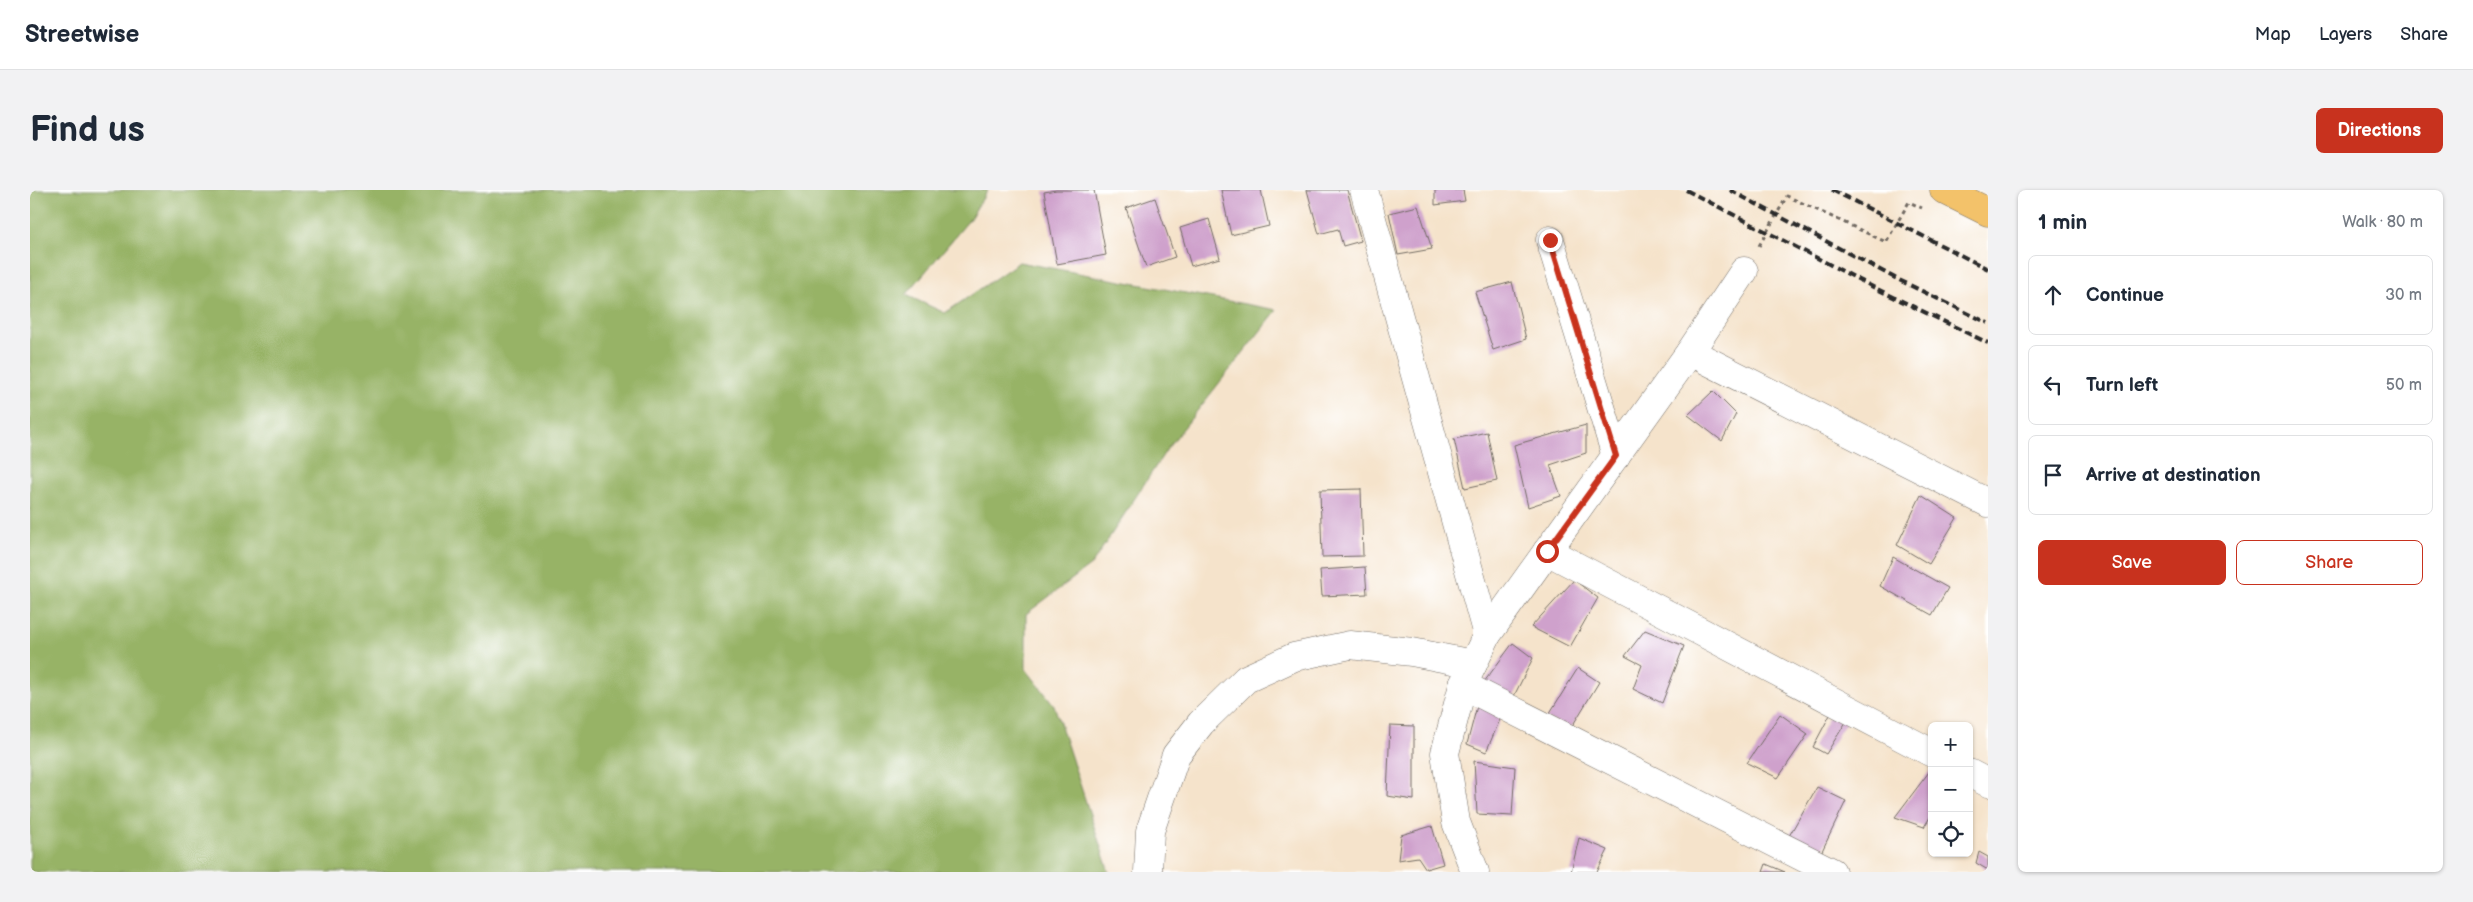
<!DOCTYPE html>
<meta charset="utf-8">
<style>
body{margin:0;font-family:"Balsamiq Sans",sans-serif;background:#f2f2f3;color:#1f2937}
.controls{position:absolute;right:15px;bottom:15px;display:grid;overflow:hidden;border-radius:8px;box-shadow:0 1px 4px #0004}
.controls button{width:45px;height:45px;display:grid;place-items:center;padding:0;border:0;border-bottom:1px solid #e0e1e3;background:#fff;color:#1f2937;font:25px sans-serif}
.stop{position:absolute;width:15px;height:15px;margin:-11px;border:4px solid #c8321e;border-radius:50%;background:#fff}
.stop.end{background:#c8321e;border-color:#fff;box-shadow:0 1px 5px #0008}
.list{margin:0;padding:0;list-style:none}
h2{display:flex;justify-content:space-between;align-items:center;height:65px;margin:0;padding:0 20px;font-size:21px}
h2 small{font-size:16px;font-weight:400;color:#747a83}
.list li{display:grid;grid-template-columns:32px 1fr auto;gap:15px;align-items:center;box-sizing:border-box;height:80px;margin:0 10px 10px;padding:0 10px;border:1px solid #e0e1e3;border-radius:8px}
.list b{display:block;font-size:19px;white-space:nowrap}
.list em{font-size:16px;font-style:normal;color:#747a83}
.actions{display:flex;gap:10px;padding:15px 20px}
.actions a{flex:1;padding:11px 0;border:1px solid #c8321e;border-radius:8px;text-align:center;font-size:18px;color:#c8321e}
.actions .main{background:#c8321e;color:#fff}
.icon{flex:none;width:28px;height:28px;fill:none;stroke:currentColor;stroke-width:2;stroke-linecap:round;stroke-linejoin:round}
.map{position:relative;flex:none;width:1958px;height:682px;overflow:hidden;border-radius:8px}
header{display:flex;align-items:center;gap:30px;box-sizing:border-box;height:70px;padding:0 25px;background:#fff;border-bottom:1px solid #e0e1e3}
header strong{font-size:24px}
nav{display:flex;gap:28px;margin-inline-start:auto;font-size:18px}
.intro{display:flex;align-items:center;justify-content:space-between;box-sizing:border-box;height:120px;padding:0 30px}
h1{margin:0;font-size:35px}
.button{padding:12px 22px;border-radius:8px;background:#c8321e;color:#fff;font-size:18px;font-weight:700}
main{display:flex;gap:30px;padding:0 30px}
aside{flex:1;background:#fff;border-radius:8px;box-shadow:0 1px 4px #0004}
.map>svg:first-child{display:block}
.forest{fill:#97b366;stroke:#616f48}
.building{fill:#cfa1cc}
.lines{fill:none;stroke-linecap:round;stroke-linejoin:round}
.minor-casing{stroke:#726b63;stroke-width:29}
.tertiary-casing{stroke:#726b63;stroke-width:29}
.trunk-casing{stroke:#726b63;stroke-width:29}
.path{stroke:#726b63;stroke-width:3;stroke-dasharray:4 4;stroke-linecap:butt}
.minor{stroke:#fff;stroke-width:28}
.tertiary{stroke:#fff;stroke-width:28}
.trunk{stroke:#f3c26a;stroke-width:28}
.rail{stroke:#2b2b2b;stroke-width:4;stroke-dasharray:8 4;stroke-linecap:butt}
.route{stroke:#c8321e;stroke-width:6}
</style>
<header>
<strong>Streetwise</strong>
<nav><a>Map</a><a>Layers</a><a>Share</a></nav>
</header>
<div class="intro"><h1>Find us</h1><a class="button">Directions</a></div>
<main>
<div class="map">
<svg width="1958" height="682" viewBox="0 0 1958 682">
<rect width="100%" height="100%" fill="#fff"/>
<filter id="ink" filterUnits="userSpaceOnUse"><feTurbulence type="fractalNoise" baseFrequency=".02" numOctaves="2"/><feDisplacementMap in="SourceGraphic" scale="10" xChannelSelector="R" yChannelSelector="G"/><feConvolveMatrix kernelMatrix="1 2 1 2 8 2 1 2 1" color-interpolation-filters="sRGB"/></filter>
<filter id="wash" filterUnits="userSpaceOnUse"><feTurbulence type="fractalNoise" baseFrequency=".0096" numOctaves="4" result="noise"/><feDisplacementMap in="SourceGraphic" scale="20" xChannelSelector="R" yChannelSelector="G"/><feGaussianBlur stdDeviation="1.12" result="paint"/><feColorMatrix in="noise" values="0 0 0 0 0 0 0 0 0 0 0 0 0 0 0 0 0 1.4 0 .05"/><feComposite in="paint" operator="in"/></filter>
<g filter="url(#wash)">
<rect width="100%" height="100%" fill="#f5e3cb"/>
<!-- forest -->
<polygon class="forest" points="0,0 958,0 939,30 876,105 915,123 989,72 1247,120 1137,259 1062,374 996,424 996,479 1024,515 1079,682 0,682"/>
<g id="blocks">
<!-- building -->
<g class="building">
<polygon points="1026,0 1064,0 1076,65 1027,74 1014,2"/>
<polygon points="1191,0 1231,0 1239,36 1201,45"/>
<polygon points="1277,0 1317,0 1331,51 1313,56 1308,39 1289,44"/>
<polygon points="1405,0 1433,0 1435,11 1405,15"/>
<polygon points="1125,8 1145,67 1116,77 1096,18"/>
<polygon points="1388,16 1402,59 1368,65 1359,23"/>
<polygon points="1179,29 1190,68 1161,76 1150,38"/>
<polygon points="1482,92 1496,149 1463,160 1445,102"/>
<polygon points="1683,201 1706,224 1692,251 1658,225"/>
<polygon points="1556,235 1556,263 1520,275 1531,306 1498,317 1484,255"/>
<polygon points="1457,242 1467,291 1435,298 1424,249"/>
<polygon points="1331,299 1333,366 1292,367 1290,300"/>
<polygon points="1891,305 1927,328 1899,374 1867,355"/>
<polygon points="1863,367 1918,398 1902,425 1850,396"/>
<polygon points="1335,377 1337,404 1292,406 1290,380"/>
<polygon points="1544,390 1568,408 1540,457 1501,437"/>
<polygon points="1615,440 1654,456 1632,513 1603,499 1612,475 1595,466"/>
<polygon points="1483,453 1503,468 1482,510 1454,492"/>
<polygon points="1548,478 1569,492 1541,538 1516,529"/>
<polygon points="1447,516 1472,525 1456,562 1437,554"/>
<polygon points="1801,523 1816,532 1796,564 1783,557"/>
<polygon points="1750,524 1778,544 1748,588 1717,573"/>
<polygon points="1360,535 1384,536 1384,610 1357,606"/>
<polygon points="1444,571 1485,577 1482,626 1447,624"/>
<polygon points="1902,578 1902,624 1894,637 1865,627"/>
<polygon points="1787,597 1816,611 1791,663 1759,646"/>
<polygon points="1402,636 1413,674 1396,679 1388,667 1368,670 1371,645"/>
<polygon points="1549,648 1578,660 1567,682 1541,682"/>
<polygon points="1949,662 1958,667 1958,680 1946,673"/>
<polygon points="1736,674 1755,682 1733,682"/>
</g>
</g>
</g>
<g filter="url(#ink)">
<use href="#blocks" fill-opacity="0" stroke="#726b63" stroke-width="1"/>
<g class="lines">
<!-- minor casing -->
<g class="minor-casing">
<g id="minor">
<polyline points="1334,0 1457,445"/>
<polyline points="1520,50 1586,266"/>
<polyline points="1660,162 1958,313"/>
<polyline points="1517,361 1902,563"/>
<polyline points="1433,495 1802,682"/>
<polyline points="1939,583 1958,593"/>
<polyline points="1445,682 1426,632 1415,563 1433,495 1457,445 1660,162 1714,81"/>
</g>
</g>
<!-- tertiary casing -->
<g class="tertiary-casing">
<polyline id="tertiary" points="1118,682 1120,641 1146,565 1171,533 1216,489 1264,467 1320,455 1382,462 1443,474"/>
</g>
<!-- trunk casing -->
<g class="trunk-casing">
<polyline id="trunk" points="1914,0 1958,22"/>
</g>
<!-- path -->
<polyline class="path" points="1729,56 1757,6 1856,52 1879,12 1892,18"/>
<!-- minor -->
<use href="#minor" class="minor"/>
<!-- tertiary -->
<use href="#tertiary" class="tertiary"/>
<!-- trunk -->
<use href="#trunk" class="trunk"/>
<!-- rail -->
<g class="rail">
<polyline points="1656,0 1843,97 1958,153"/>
<polyline points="1700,0 1865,88 1958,133"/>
<polyline points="1802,0 1958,79"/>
</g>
</g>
</g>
<g class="lines" filter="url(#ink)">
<!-- route -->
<polyline class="route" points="1517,361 1586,266 1520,50"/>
</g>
</svg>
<div class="controls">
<button>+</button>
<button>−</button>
<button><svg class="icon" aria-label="locate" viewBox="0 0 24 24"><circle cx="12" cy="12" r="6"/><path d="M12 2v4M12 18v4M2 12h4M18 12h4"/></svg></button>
</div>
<div class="stop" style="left:1517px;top:361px"></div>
<div class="stop end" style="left:1520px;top:50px"></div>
</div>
<aside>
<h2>1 min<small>Walk · 80 m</small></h2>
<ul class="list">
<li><svg class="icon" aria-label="ahead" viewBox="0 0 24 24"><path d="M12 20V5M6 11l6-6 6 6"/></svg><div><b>Continue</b></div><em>30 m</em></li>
<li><svg class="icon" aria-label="left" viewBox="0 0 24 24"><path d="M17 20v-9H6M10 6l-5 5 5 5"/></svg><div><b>Turn left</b></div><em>50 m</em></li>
<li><svg class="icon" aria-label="arrive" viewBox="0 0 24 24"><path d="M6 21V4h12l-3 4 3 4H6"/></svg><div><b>Arrive at destination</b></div></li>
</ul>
<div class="actions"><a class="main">Save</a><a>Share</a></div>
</aside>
</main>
